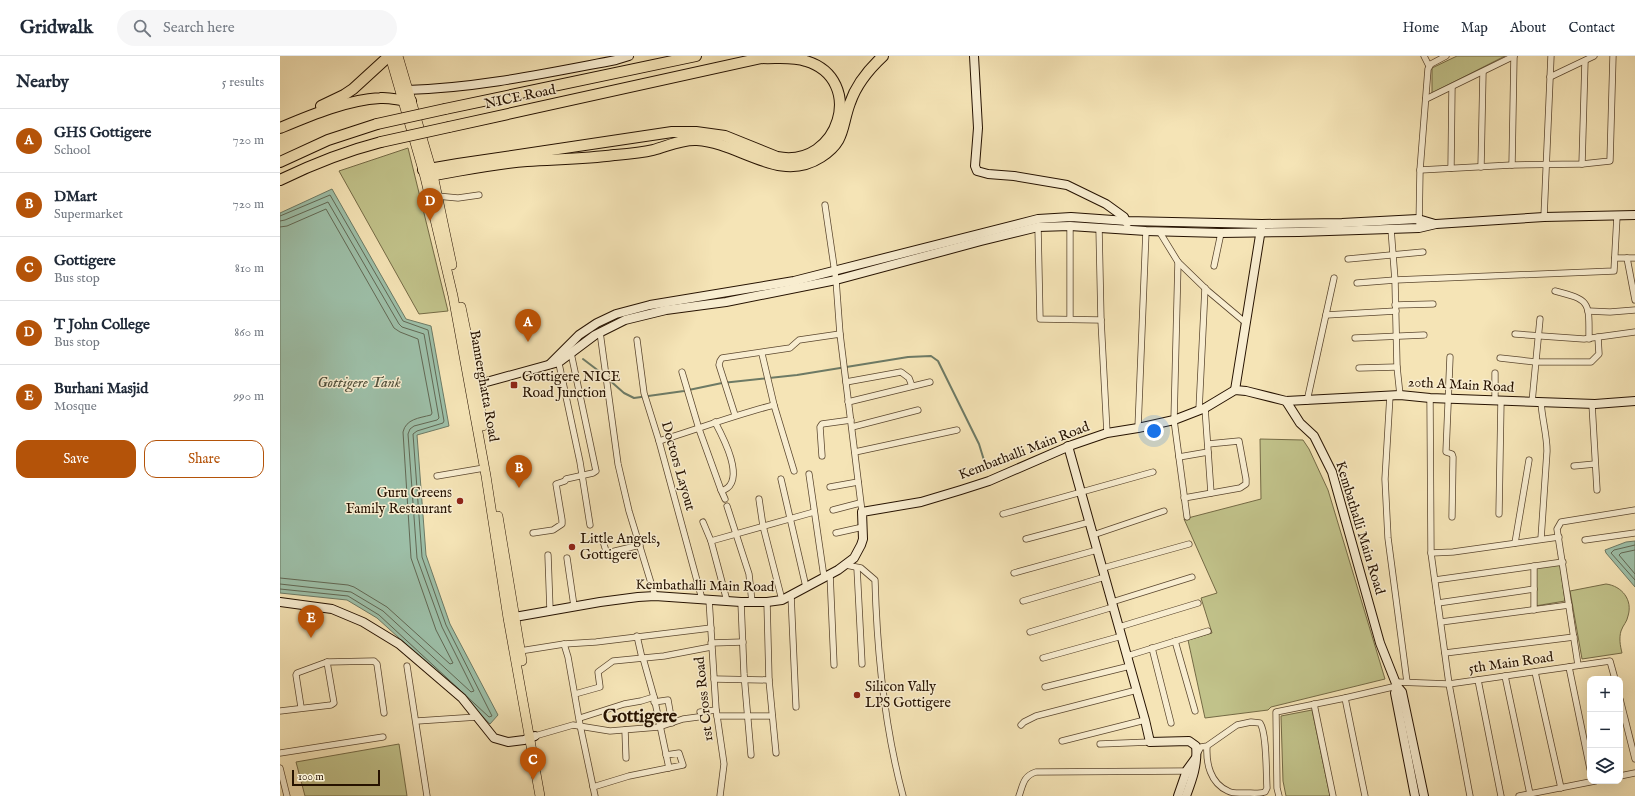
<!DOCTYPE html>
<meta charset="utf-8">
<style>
body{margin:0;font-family:"IM FELL English",serif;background:#f6f6f7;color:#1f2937}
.controls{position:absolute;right:12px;bottom:12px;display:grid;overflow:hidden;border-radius:8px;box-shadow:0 4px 16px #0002}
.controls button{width:36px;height:36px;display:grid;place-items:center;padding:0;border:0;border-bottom:1px solid #e0e1e3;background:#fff;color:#1f2937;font:20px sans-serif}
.scale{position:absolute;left:12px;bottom:10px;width:88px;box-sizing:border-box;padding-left:4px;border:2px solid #261200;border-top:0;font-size:11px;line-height:14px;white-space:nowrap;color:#261200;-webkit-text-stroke:3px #f8edd0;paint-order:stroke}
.you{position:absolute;left:874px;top:375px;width:14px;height:14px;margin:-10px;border:3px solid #fff;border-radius:50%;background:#1a73e8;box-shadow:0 0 0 6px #1a73e833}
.badge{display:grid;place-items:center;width:26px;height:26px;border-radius:50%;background:#b45309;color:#fff;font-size:13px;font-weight:700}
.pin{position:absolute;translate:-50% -33px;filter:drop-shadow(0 1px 2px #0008)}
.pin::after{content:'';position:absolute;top:21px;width:14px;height:12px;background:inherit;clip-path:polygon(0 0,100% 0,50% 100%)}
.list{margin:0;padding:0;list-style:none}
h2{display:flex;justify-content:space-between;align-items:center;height:52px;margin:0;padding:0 16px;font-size:17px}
h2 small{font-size:13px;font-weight:400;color:#747a83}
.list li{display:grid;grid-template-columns:26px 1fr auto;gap:12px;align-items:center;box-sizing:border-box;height:64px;padding:0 16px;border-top:1px solid #e0e1e3}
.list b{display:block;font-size:15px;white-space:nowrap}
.list p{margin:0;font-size:13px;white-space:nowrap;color:#747a83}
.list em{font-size:13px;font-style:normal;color:#747a83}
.actions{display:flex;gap:8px;padding:12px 16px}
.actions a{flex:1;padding:9px 0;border:1px solid #b45309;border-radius:12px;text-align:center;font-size:14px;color:#b45309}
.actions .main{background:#b45309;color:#fff}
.icon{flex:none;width:22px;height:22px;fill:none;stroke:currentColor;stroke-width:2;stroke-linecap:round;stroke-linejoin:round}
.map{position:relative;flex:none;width:1355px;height:740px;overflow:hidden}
header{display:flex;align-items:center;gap:24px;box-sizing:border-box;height:56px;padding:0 20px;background:#fff;border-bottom:1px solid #e0e1e3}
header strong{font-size:19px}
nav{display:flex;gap:22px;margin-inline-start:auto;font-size:14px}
.search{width:280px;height:36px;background:#f6f6f7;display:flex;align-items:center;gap:10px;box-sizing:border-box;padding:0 14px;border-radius:22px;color:#747a83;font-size:15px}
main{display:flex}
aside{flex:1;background:#fff}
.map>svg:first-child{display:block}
.green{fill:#c1c28a;stroke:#746a45}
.water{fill:#9dbfa8;stroke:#6d7a65}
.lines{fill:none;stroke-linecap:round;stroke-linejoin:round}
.shore{stroke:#626854;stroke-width:1}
.stream{stroke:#6d7a65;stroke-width:2}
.street-casing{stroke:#5a462e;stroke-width:7}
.secondary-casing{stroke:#261200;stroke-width:10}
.primary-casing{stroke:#261200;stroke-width:10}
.highway-casing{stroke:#261200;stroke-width:12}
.street{stroke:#f8edd0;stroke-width:5.5}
.secondary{stroke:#f8edd0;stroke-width:8}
.primary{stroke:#f5e4b6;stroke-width:9}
.highway{stroke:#f5e4b6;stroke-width:10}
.highway-bridge-casing{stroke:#261200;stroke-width:12;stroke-linecap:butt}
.highway-bridge{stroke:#f5e4b6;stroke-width:10}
.poi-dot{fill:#8f2418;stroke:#f8edd0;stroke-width:1.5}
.labels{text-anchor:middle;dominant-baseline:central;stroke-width:3;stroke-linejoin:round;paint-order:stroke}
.street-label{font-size:14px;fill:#261200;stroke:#f8edd0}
.poi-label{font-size:14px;fill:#261200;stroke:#f8edd0;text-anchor:start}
.water-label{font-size:15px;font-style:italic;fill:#504f3b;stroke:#f8edd0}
.district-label{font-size:18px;font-weight:bold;fill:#261200;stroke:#f8edd0}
</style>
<header>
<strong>Gridwalk</strong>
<div class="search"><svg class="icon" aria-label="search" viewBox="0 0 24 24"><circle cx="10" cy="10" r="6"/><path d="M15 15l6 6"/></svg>Search here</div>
<nav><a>Home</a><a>Map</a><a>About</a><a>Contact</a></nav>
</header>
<main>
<aside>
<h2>Nearby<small>5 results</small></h2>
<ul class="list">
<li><span class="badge">A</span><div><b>GHS Gottigere</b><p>School</p></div><em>720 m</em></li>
<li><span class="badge">B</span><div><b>DMart</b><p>Supermarket</p></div><em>720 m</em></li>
<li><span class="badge">C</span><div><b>Gottigere</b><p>Bus stop</p></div><em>810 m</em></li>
<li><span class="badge">D</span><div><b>T John College</b><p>Bus stop</p></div><em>860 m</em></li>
<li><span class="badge">E</span><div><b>Burhani Masjid</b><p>Mosque</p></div><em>990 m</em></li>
</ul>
<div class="actions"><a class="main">Save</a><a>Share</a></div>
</aside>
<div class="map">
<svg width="1355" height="740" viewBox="0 0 1355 740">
<rect width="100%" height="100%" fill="#f5e4b6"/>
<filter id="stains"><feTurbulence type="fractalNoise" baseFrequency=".005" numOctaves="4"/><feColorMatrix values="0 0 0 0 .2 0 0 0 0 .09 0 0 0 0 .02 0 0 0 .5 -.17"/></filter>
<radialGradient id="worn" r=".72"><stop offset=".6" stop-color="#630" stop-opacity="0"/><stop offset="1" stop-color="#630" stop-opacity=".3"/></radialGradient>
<!-- green -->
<g class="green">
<polygon points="1177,0 1225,0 1152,37 1152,12"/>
<polygon points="128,92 168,255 139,258 59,115"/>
<polygon points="980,383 1023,384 1029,393 1048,434 1105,623 991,651 988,654 925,662 908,584 932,577 921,542 937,537 904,463 981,443"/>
<polygon points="1280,508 1285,545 1255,550 1256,512"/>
<path d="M1326,528C1342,530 1353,544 1348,560C1347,566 1343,569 1341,575C1339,582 1340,589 1342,597L1302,603L1290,535Z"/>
<polygon points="1032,654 1050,740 1006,740 1003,725 1001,660"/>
<polygon points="119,688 127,740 25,740 16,706"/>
</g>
<!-- water -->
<g class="water">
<polygon points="52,133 126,263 151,270 169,370 137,379 146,499 170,568 218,659 210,668 184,641 97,562 67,544 0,537 0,157"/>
<polygon points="1355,485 1355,531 1326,497 1325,494 1346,486"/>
</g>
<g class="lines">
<!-- shore -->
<g class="shore">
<polyline points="0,160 50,139 123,265 148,274 164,365 163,367 137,375 133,378 142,501 166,569 212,660 209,661 99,559 68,540 0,533"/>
<polyline points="0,165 5,164 48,146 119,268 122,271 144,278 159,362 157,364 134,370 130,373 128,378 137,502 162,571 194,635 191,636 103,555 71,536 0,528"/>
<path d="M0,171L7,170L46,153L114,272L120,276L138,283L152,357L151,359C139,362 126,363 123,376L131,502L156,574L173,607L170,608L107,551L74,531L68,529L0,522"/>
<polyline points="1355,489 1334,494 1331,497 1355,524"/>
<polyline points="1355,494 1341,497 1339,499 1355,518"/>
</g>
<!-- stream -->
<g class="stream">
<polyline points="303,303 324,319"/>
<polyline points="327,322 344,337 354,342 404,335 442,327 517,319 628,301 651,300 658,305 699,388 707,414"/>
</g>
<!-- street casing -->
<g class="street-casing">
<g id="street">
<polyline points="1144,0 1149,10"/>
<polyline points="1270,21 1314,0"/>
<polyline points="1146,43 1234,0"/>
<polyline points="1302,108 1305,5"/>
<polyline points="1232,109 1234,0"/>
<polyline points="1201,111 1203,16"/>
<polyline points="1171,112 1172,31"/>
<polyline points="1140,114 1232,109 1302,108 1330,105 1333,0"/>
<polyline points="157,140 178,142 199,139"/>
<polyline points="545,149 556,224 560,278"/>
<polyline points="1264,161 1271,0"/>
<polyline points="758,171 760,263 821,264"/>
<polyline points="819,172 821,264 827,377"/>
<polyline points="1139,172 1140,114 1148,13 1151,8 1166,0"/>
<polyline points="1111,173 1115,224 1117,311 1120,339"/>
<polyline points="879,175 898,206 928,235 966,267"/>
<polyline points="1335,202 1355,202"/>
<polyline points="1347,202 1355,244"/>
<polyline points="1068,203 1143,196"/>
<polyline points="898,206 894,364 907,461"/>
<polyline points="934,210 941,177"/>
<polyline points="1077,227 1115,224 1334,215 1337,160"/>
<path d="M1275,235C1311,244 1309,246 1309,283"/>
<polyline points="1115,249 1153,248"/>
<polyline points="1308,255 1330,256 1355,254"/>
<polyline points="1046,259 1116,255"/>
<polyline points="790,263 790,170"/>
<polyline points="320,276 338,408 349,455 375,540"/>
<polyline points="1235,278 1304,283 1355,276"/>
<polyline points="1075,282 1144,279"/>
<polyline points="357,284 364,337 379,385 422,543"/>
<polyline points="1170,301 1166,396 1172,398 1173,401 1172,461"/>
<polyline points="1220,302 1256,306 1311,306 1319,298 1318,281"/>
<polyline points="278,303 300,406 310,469"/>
<polyline points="1079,312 1117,311"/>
<path d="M402,316L419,373L441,434H444C466,424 443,381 435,366"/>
<polyline points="566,326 621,316 629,322 632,330"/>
<polyline points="1110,339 1105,423 1108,482 1127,626"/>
<polyline points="1150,342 1151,497 1169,628 1190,740"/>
<polyline points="1027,345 1054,222"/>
<polyline points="1215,345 1215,317"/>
<polyline points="568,346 650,326"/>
<polyline points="1252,346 1260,263"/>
<path d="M1261,346C1262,363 1267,379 1267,395L1261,483"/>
<polyline points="1312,348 1317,434"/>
<polyline points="494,349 514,415"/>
<polyline points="925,352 931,437"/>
<polyline points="919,354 925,232"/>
<polyline points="455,359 439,309 440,305 442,302 510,292 519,284 560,278 582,456"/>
<polyline points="572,371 638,354"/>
<polyline points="858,372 866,175"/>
<path d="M379,385C418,373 455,359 494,349L482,298"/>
<polyline points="575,396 677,374"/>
<polyline points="542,400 540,371 542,368 571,364"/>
<polyline points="899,401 928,396"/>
<polyline points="1294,410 1315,408"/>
<polyline points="529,418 544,521"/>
<polyline points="157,420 204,412"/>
<polyline points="501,423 526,531"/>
<polyline points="550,431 578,426"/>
<polyline points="441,434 445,443"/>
<polyline points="904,442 960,432 966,428 966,423 959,385 928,388"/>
<polyline points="479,443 483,470 502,544"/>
<polyline points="447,450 469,518 472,546"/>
<polyline points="553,454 580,447"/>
<polyline points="723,458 873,416"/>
<polyline points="1219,458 1221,345"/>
<polyline points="423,466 431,485 447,545"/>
<polyline points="253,477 273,474 282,468 282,464 276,428 285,425 286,423 313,417 316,415 291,297"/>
<polyline points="556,477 583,471"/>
<polyline points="813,479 884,455"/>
<polyline points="322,482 326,495 331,496 360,489"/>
<polyline points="746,483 810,466"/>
<polyline points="1305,484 1355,477"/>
<polyline points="431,485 534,456"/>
<polyline points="1235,487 1249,404"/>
<polyline points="1151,497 1173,496 1279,481"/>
<polyline points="268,499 270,554"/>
<polyline points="287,502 294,550"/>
<path d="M566,509L581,512L595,524C597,597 604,669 623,740"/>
<polyline points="1254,510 1254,554"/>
<polyline points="577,512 582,608"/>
<polyline points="823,512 909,488"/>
<polyline points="734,517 817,494"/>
<polyline points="550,518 554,609"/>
<polyline points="1155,524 1283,506"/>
<polyline points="511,539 516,651"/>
<polyline points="429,543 436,653 444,708 440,740"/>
<polyline points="743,545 825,521"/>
<polyline points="461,546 464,618 471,699"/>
<polyline points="487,546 489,624 496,697"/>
<polyline points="832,546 912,521"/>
<polyline points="1158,547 1254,533"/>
<polyline points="1161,566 1289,549"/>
<polyline points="839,571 918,547"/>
<polyline points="750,576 833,551"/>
<polyline points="357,580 362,602"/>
<polyline points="895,585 915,655"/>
<polyline points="431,587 463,586"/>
<polyline points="284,588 288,601 300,669 315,740"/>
<polyline points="872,592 891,667"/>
<polyline points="240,595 284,588 316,586 431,572"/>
<polyline points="1165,597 1294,581"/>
<polyline points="847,600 928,575"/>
<polyline points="363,602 374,641"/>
<polyline points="763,602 842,580"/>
<polyline points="1298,609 1277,473 1281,466 1355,454"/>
<polyline points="127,610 147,740"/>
<polyline points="1289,611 1310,713"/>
<polyline points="1255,616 1281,732"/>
<polyline points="1225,620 1250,738"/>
<polyline points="434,623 489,624"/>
<polyline points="1198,624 1221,740"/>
<polyline points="1116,626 1169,628 1330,605 1335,623"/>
<polyline points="765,631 850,610"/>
<polyline points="295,638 320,631 318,616 333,605 384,600 431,591"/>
<polyline points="1065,642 1085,740"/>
<polyline points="1340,643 1355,703"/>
<polyline points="374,646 388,644 392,667"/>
<polyline points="1034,648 1053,740"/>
<polyline points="21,651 16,619 17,617 47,606"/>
<polyline points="0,655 51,649 54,647 47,606 94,605 97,608 104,657"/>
<polyline points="420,656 436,654"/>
<polyline points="437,660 492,660"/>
<polyline points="300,662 344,648 361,645 374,641 389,712"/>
<polyline points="137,665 197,661"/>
<polyline points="741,669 744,666 756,660 857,634"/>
<polyline points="345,674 346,702"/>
<polyline points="255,680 293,669 330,675 379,671 403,663 418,661"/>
<polyline points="782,685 865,664"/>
<polyline points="820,688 870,686"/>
<polyline points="0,697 103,681"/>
<path d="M917,698L921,691L927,690L957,669L971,666L980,667C987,677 986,718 987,732L985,736C979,738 972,737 966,737C960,737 953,738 948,735C930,727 926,707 927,690"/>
<polyline points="0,712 7,740"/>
<polyline points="1340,720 1355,717"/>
<polyline points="313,731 349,720 403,709 399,697 386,699"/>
<path d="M739,740C743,729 743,720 756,716L909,715"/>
<polyline points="999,740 997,732 996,656 1065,642 1117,630"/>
<polyline points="1239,740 1315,725"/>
</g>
</g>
<!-- secondary casing -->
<g class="secondary-casing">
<g id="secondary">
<polyline points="694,0 698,72 695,110 697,115 708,118 734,120 787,129 826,148 844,161 847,167"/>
<path d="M127,34C198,32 267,17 336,4L349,0"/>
<polyline points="270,308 299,279 317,267 336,258 370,249 514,225 758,163 791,161 847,165 982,168 1062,167 1138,163 1155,168"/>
<polyline points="192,330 279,306 315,279 345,264 386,254 446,246 556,224 701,185 758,171 790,170 866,175 941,177 1019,176 1139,172 1156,168 1264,161 1355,159"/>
<polyline points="955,334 981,173"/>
<polyline points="1006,345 1020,367 1034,380 1052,416 1100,587 1117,630 1122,636 1144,740"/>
<path d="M788,390L865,664L870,686L909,685L916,690C918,708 912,724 906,740"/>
<polyline points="0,546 52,553 83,566 119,588 182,642 214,682 228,686 244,684 255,680"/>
<polyline points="229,562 320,546 358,541 375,540 461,546 487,546 502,544 558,514 574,502 581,489 583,483 582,456 641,446 681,434 709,425 792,389 827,377 858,372 894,364 925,352 955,334 966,335 1006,345 1120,339 1150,342 1315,348 1355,345"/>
<polyline points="1117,630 1115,637 1135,740"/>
<polyline points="898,740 907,714 915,703"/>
</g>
</g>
<!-- primary casing -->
<g class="primary-casing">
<g id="primary">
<polyline points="110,0 145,121 173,240 206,420 228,562 260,740"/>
<polyline points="118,0 153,119 172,209"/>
<polyline points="181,251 197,329 203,370"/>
<polyline points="218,460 242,605"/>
</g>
</g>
<!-- highway casing -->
<g class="highway-casing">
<g id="highway">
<polyline points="41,50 64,39 73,33 109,0"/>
<polyline points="165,53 416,0"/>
<polyline points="169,71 486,1"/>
<path d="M0,72C31,59 66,44 100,42C111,41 120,45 131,45"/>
<polyline points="0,106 48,84 97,68"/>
<path d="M143,114L178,108L392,76H416L445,80L497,101C560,113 586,23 526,5C512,0 494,3 480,2"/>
<path d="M148,120C180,115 214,107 247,105C276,103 305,103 334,99C347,98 361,97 373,94C388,90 402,83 417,84C461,87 499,128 541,101C566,85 561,71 570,47C576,29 589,13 603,0"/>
<path d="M0,124C33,108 66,95 101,86"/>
</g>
</g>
<!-- street -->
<use href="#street" class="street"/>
<!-- secondary -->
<use href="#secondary" class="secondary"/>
<!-- primary -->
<use href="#primary" class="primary"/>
<!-- highway -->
<use href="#highway" class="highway"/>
<!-- highway-bridge casing -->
<g class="highway-bridge-casing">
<g id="highway-bridge">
<polyline points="97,68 165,53"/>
<polyline points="101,86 169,71"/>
</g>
</g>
<!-- highway-bridge -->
<use href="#highway-bridge" class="highway-bridge"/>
</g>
<!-- markers -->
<g class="poi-dot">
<rect x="230" y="325" width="8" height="8" rx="2"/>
<circle cx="180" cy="445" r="4"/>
<circle cx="292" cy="491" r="4"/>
<circle cx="577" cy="639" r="4"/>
</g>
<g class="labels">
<!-- street labels -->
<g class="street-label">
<text transform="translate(240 41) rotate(-12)">NICE Road</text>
<text transform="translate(1181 329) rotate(3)">20th A Main Road</text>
<text transform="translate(204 330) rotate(80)">Bannerghatta Road</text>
<text transform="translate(744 395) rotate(-21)">Kembathalli Main Road</text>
<text transform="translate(398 410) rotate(74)">Doctors Layout</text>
<text transform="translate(1080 472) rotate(73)">Kembathalli Main Road</text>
<text transform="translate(425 530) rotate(1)">Kembathalli Main Road</text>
<text transform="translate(1231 607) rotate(-8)">5th Main Road</text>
<text transform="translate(424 643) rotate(-96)">1st Cross Road</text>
</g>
<!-- poi labels -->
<g class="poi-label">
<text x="242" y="321">Gottigere NICE<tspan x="242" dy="16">Road Junction</tspan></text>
<text x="172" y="437" text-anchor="end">Guru Greens<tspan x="172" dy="16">Family Restaurant</tspan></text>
<text x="300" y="483">Little Angels,<tspan x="300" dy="16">Gottigere</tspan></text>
<text x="585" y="631">Silicon Vally<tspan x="585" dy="16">LPS Gottigere</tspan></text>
</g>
<!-- water labels -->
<g class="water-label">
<text x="79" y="326">Gottigere Tank</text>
</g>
<!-- district labels -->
<g class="district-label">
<text x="360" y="661">Gottigere</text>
</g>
</g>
<rect width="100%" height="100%" filter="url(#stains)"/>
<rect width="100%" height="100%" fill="url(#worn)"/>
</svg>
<div class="controls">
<button>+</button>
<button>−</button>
<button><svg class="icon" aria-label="layers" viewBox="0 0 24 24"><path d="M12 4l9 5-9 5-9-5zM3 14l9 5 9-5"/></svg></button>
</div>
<div class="scale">100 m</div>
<div class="you"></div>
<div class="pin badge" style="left:248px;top:286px">A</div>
<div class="pin badge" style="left:239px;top:432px">B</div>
<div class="pin badge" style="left:253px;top:724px">C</div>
<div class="pin badge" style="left:150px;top:165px">D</div>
<div class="pin badge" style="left:31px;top:582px">E</div>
</div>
</main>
